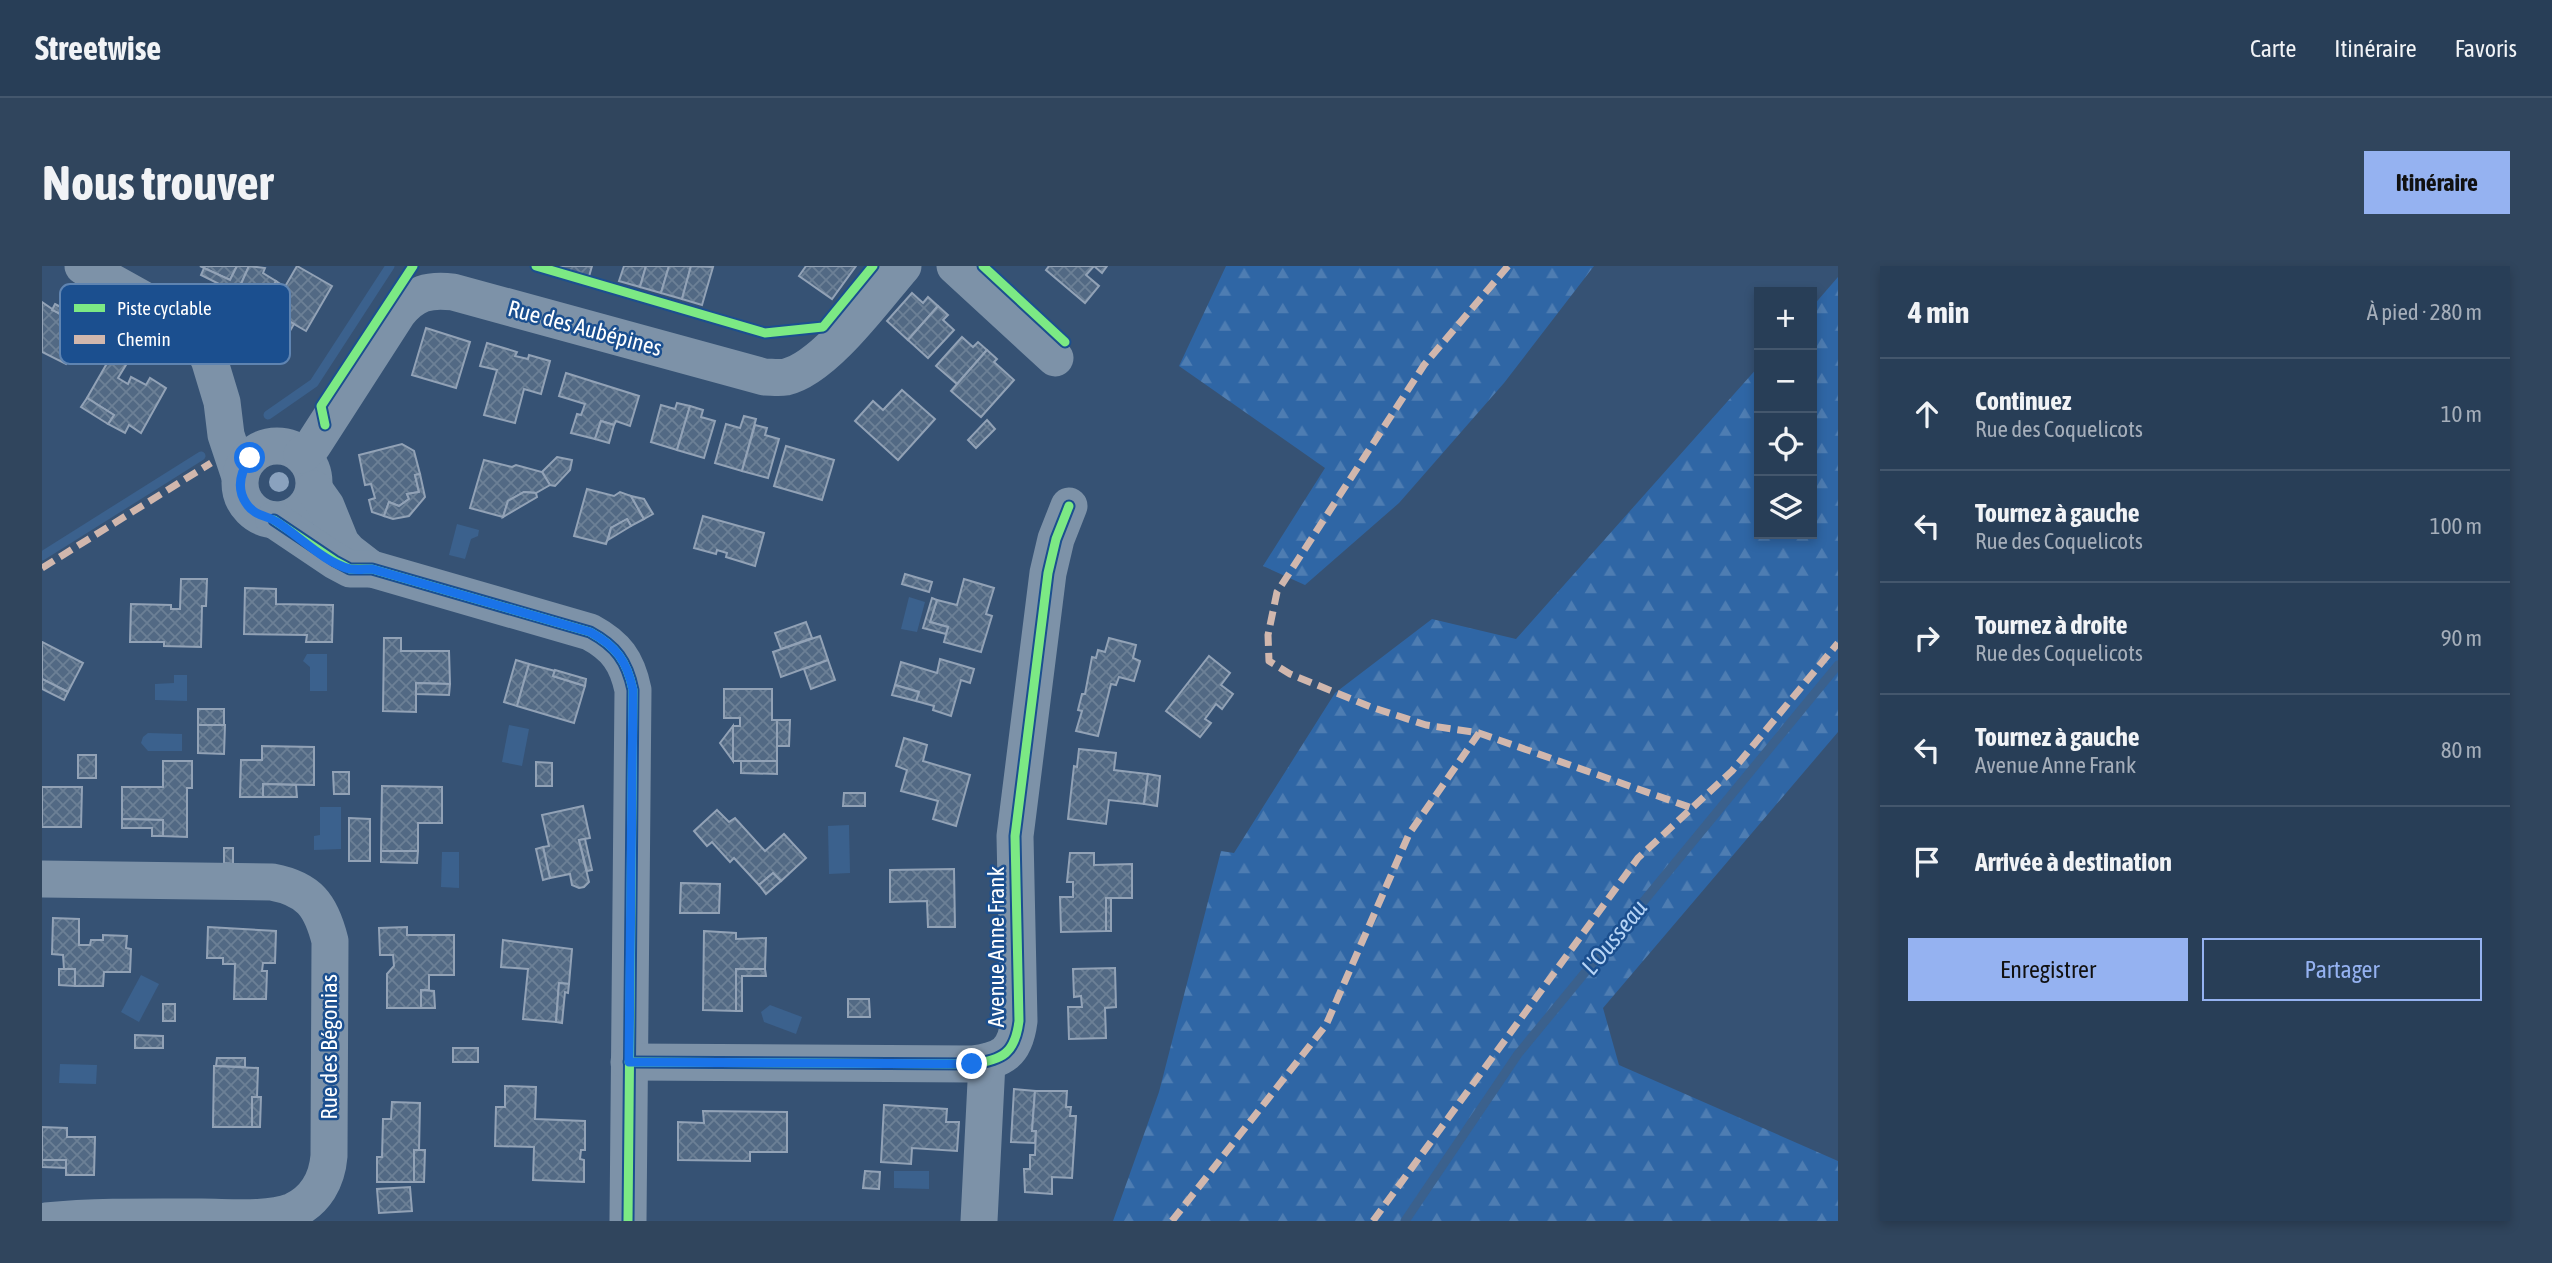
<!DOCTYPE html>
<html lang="fr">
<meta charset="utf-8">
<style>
body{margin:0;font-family:"Asap Condensed",sans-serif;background:#30455d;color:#f1f3f6}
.controls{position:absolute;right:21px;top:21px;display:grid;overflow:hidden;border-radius:0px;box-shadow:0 4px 10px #0003}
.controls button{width:63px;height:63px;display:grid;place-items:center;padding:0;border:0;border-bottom:2px solid #44576d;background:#283e57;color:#f1f3f6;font:35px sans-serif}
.stop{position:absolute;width:21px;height:21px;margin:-16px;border:5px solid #1a73e8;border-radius:50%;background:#fff}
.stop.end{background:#1a73e8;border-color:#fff;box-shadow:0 2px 7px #0008}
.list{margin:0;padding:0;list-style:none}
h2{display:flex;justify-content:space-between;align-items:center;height:91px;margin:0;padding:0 28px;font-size:30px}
h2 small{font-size:23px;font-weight:400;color:#a5aeba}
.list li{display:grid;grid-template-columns:46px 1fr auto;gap:21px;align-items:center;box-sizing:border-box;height:112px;padding:0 28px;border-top:2px solid #44576d}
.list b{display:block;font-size:26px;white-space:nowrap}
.list p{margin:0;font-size:23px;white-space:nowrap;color:#a5aeba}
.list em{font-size:23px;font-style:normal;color:#a5aeba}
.actions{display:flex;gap:14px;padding:21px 28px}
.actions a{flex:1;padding:16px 0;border:2px solid #95b2f1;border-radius:0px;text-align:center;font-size:24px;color:#95b2f1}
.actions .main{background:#95b2f1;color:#111}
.icon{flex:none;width:38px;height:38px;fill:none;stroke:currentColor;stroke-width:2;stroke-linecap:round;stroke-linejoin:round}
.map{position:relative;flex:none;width:1796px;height:955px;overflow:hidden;border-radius:0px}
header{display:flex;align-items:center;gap:42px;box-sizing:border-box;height:98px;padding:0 35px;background:#283e57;border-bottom:2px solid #44576d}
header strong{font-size:33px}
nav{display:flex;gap:38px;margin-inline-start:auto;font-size:24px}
.intro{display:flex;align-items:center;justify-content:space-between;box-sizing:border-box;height:168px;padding:0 42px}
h1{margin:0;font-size:49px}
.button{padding:18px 32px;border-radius:0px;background:#95b2f1;color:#111;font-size:24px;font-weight:700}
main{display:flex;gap:42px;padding:0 42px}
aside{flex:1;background:#283e57;border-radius:0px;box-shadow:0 4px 10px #0003}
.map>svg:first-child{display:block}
.forest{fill:url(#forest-firs)}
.water{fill:#3b618d}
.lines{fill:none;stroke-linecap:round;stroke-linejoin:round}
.stream{stroke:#3b618d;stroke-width:9}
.building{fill:url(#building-cross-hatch);stroke:#92a2b6;stroke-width:2}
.minor{stroke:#7d92a8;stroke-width:37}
.quiet{stroke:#d1b7ad;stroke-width:7;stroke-dasharray:14 7;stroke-linecap:butt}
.cycleway-casing{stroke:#1b4f8f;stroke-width:13}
.cycleway{stroke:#7ce984;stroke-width:9}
.tree{fill:#8aa2be}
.route{stroke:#1a73e8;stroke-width:9}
.labels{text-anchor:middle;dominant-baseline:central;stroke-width:5;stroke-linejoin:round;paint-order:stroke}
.street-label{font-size:23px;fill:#fff;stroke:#1b4f8f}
.water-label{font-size:24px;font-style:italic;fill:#b5d3f5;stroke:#1b4f8f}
.key{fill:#1b4f8f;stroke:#5f84b1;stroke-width:2}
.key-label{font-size:19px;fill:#fff}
</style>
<header>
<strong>Streetwise</strong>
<nav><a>Carte</a><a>Itinéraire</a><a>Favoris</a></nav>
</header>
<div class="intro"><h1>Nous trouver</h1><a class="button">Itinéraire</a></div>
<main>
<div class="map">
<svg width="1796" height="955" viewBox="0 0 1796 955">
<defs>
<pattern id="forest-firs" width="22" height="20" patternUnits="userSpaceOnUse" patternTransform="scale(1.75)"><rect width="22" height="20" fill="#2f66a5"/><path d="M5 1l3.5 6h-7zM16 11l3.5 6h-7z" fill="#4e7db2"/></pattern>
<pattern id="building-cross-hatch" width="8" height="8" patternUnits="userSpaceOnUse" patternTransform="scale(1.75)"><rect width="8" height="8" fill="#526984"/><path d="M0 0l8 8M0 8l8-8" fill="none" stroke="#6c8096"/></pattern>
</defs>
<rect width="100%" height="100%" fill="#365274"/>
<!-- forest -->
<g class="forest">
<polygon points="1184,0 1552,0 1462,117 1357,237 1263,319 1221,300 1283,202 1137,100"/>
<polygon points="1796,11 1796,466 1561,742 1577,799 1796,895 1796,955 1071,955 1117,826 1179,585 1192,587 1293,427 1390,353 1474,373 1717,100 1717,268 1770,268 1770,41"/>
</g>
<!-- water -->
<g class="water">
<polygon points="415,258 437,264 436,270 429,273 423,293 407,289"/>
<polygon points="867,331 883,336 875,366 859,363"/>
<polygon points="265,388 285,388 285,425 268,425 268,401 261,395"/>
<polygon points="132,409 145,409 145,435 113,434 113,418 132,417"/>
<polygon points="467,459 487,463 480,500 460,496"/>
<polygon points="106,467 140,468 140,485 106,485 99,477 101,471"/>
<polygon points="278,541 299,541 299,583 272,584 272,570 278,569"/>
<polygon points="807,559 808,607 787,608 786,560"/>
<polygon points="400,586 417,586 417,622 399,621"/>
<polygon points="99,709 117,718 97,756 79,746"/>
<polygon points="728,739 760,751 754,768 722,756 719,746"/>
<polygon points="18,798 55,799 54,818 17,817"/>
<polygon points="852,905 887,905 887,923 852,922"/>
</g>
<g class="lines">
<!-- stream -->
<g class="stream">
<polyline points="226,149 272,117 348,0"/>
<polyline points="0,290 159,190"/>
<polyline points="1363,955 1476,788 1796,399"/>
</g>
</g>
<!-- building -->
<g class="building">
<polygon points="158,0 195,0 188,14"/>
<polygon points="195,0 207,0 195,27 159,9 162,2 188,14"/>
<polygon points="207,0 223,2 221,7 234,15 216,47 201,38 205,31 195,27"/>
<polygon points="255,0 290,20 264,65 229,45"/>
<polygon points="502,0 550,0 546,14"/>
<polygon points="582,0 604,0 598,21 577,15"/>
<polygon points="604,0 627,0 619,27 598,21"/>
<polygon points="627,0 649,0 640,33 619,27"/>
<polygon points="649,0 671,1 660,39 640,33"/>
<polygon points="764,0 814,0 790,33 757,10"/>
<polygon points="1007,0 1065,0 1060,7 1052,0 1044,9 1057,20 1043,37 1004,4"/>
<polygon points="234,15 243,21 229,45 252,58 248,65 216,47"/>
<polygon points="870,27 881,37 886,31 896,40 866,74 845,55"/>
<polygon points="0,36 22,51 23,49 44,59 24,98 0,86"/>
<polygon points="13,38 46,56 44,59 10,44"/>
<polygon points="896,40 906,49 901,54 912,64 886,92 866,74"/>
<polygon points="384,62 428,76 414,122 370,109"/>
<polygon points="920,71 931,81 936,76 945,84 915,118 894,100"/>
<polygon points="445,77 475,86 473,90 486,93 487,89 508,95 499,128 482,123 473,157 442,149 455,104 438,100"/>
<polygon points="75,80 90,89 76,112 86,118 89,111 104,119 108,112 124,122 99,167 87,159 83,167 66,158 72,149 45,132"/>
<polygon points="945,84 955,93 952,96 972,114 939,151 909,125"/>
<polygon points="524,107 597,130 588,160 574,155 572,159 559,155 553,173 529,167 535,148 539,149 543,138 517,130"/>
<polygon points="860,124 893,153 856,194 813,155 831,135 841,144"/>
<polygon points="45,132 72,149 66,158 39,141"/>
<polygon points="635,137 648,140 635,184 609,176 619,139 633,143"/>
<polygon points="648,140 661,144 659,151 673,155 662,192 635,184"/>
<polygon points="702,150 714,153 700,205 673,197 684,158 698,162"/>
<polygon points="945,154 953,163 934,182 926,174"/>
<polygon points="559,155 572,159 567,177 553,173"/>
<polygon points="713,159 725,162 723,169 737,173 726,212 700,205"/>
<polygon points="360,178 372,185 378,208 373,209 377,226 365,228 367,233 357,240 347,236 342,250 330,246 327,234 333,232 329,218 323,219 317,189"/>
<polygon points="744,180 792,194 780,234 732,220"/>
<polygon points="515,191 530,194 528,204 513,220 508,219 500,206"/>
<polygon points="442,194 470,201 474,199 500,206 508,219 494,227 482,226 466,235 461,251 428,242"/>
<polygon points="378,208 383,231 367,250 351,253 342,250 347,236 357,240 367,233 365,228 377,226 373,209"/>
<polygon points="545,223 572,230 578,226 589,230 602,253 589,260 585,253 569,262 564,278 532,270"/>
<polygon points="482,226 494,227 495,231 461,251 466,235"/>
<polygon points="589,230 602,233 611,248 602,253"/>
<polygon points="661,250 722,267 713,300 684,291 685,287 675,284 674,288 652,282"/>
<polygon points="585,253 589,260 566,274 569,262"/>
<polygon points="863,308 890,316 887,326 860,318"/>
<polygon points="139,313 165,313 164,340 160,340 159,381 122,380 122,376 88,376 89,338 129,339 129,343 138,343"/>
<polygon points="922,313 952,322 944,348 950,350 939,386 902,376 906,361 888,356 895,334 915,339"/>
<polygon points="203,322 234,323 234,338 291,339 290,376 264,376 265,369 202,368"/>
<polygon points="890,332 895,334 888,356 906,361 904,368 881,362"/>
<polygon points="764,356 770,372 739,383 733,367"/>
<polygon points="778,370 786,394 739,411 731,386"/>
<polygon points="342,372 359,372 359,385 407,385 408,418 374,417 374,446 341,445"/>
<polygon points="1067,372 1094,379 1091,392 1098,395 1092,415 1077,411 1074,419 1069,418 1056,470 1034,465 1040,445 1036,444 1040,428 1043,428 1050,391 1054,392 1056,384 1063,386"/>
<polygon points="0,376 41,397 26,426 0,413"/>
<polygon points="1167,390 1188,407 1179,419 1191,428 1180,443 1174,438 1163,453 1169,457 1158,471 1124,445"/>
<polygon points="898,393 932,403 928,417 919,414 909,450 891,444 892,440 874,435 877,426 853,419 859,396 895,407"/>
<polygon points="474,394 487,398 475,440 462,436"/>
<polygon points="786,394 793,414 769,423 762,403"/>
<polygon points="487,398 513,405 511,410 543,420 532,457 475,440"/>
<polygon points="513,404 544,413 543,420 511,410"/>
<polygon points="0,413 26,426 22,434 0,423"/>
<polygon points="374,417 408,418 407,429 374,428"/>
<polygon points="853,419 877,426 874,435 850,429"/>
<polygon points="682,423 730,423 730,454 735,454 735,495 691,495 691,460 698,460 698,452 682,452"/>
<rect x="156" y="443" width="26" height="16"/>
<polygon points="735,454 748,454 747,480 735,480"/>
<polygon points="156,459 183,459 182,488 156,487"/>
<polygon points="691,460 691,495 678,477"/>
<polygon points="862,472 885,479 881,495 928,509 914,560 891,553 896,535 859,525 865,504 854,500"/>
<polygon points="220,480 272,481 272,519 221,518 221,531 198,531 199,494 220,494"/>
<polygon points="1037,483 1074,487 1072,504 1106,508 1102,538 1067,534 1064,558 1026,553 1032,500 1035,501"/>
<rect x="36" y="489" width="18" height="23"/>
<polygon points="121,495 150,495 150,522 145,522 145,571 121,570 121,554 80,553 80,521 121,521"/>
<polygon points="699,495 735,495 735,508 699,507"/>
<polygon points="494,496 510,497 510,520 494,520"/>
<polygon points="291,506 307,506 307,528 292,528"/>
<polygon points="1106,508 1118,510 1115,540 1102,538"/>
<polygon points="221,518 254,519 255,531 221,531"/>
<polygon points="340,520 400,521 400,557 376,557 376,585 339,585"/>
<polygon points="0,521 40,521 39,561 0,561"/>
<polygon points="802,527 823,527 823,540 801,540"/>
<polygon points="541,540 548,572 537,574 547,616 542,621 537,622 530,619 528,608 508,612 501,581 507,580 500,549"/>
<polygon points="675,544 687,556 693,552 723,585 742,568 764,592 739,615 731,607 717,619 692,592 688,596 670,576 665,580 652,565"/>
<polygon points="307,552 328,553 328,595 307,595"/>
<polygon points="80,553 121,554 121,570 110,570 110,562 80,562"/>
<polygon points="543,573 550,604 545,605 537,574"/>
<polygon points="501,581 508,612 501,614 494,583"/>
<polygon points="182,582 191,582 191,598 182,597"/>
<polygon points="339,585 376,585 375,597 339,596"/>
<polygon points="1028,587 1052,587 1052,599 1090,598 1090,632 1064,632 1064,665 1019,666 1018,631 1031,631 1031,616 1025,616"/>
<polygon points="912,603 913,661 886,661 885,635 848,636 848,604"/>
<polygon points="731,607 739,615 724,628 717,619"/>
<polygon points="639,617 678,618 677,647 638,647"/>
<rect x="1064" y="632" width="5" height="33"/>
<polygon points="11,652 37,653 37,679 48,679 49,674 61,674 61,669 85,670 84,682 89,683 88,706 62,706 61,720 33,720 33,703 22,703 21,689 10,688"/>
<polygon points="166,661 234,665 233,697 221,697 220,705 225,705 224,733 192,733 193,698 181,698 181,692 165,692"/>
<polygon points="365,661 365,669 412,669 412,709 387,709 387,724 379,724 379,742 345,742 345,708 352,700 351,689 338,689 337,662"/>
<polygon points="662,665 694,667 694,673 724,672 723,703 694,703 694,745 661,744"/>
<polygon points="461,674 530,683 527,718 517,717 514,756 481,753 486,703 459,701"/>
<polygon points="1073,702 1074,741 1063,742 1064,772 1027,773 1026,741 1040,741 1039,730 1032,731 1031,703"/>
<polygon points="17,703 33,703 33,720 17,719"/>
<polygon points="694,703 723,703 724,710 700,710 700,745 694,745"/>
<polygon points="517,717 527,718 526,727 523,726 520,757 514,756"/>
<polygon points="379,724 392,725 393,742 379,742"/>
<polygon points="806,733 827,733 828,751 806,751"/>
<rect x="121" y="738" width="12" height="17"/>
<polygon points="93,769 121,770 121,782 93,782"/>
<rect x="411" y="782" width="25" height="14"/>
<polygon points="175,792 203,792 203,801 174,800"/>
<polygon points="172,800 216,802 215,831 210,831 210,861 171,861"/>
<polygon points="463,820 494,821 493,853 543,855 543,884 539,884 538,893 542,894 542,916 491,914 492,881 453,880 454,841 463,841"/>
<polygon points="972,823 993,825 990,865 994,865 993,877 969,876"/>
<polygon points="993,825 1025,825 1024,841 1029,841 1028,850 1034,850 1030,912 1010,911 1010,928 983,926 982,903 988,903 988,889 993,889 994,865 990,865"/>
<polygon points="210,831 219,831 218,861 210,861"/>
<polygon points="350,836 378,837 377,885 372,884 372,916 335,916 335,891 340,891 341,853 349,853"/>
<polygon points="842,839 905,843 904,856 917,856 915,885 870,882 869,898 839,896"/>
<polygon points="661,845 745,846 745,886 708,886 708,895 636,894 636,856 662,857"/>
<polygon points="0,861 25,862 25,871 53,871 52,909 24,909 24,894 0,894"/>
<polygon points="372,884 383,884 382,916 372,916"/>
<polygon points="0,894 24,894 24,902 0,901"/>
<polygon points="823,905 838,906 837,923 821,922"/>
<polygon points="368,921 370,945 337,947 335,923"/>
</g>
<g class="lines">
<!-- minor -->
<g class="minor">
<polyline points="41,0 136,53 149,63 167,93 180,136 184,169 198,211"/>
<polyline points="913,0 1013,92"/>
<circle cx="235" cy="217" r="37"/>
<path d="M260,189L271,179L356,47C372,27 387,23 411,26L722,111C729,111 737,112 744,111C783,102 834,31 861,0"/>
<polyline points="272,223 284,240 299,277 307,286 329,303"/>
<path d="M232,254L293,295L308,303H330L548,366C574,380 585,395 591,424L586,955"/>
<path d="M0,613L230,616C267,623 279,639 288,675L287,890C285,914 274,934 251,945C224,955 188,951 160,951C108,951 56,950 4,955"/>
<path d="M587,796L930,798C961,794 973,787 977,755L973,570L1006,307L1014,273L1027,240"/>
<polyline points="937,955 945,796"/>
</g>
<!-- quiet -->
<g class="quiet">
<polyline points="1466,0 1382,99 1235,326 1226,369 1227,395 1248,408 1329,441 1384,459 1437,467 1650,542"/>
<polyline points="0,302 169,197"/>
<polyline points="1130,955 1284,759 1367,568 1437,467"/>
<polyline points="1331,955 1596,592 1690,505 1796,377"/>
</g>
<!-- cycleway casing -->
<g class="cycleway-casing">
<g id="cycleway">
<polyline points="494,0 723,67 781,61 831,0"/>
<polyline points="941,0 1023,76"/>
<polyline points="283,159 279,140 371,0"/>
<path d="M232,254L293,295L308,303H330L548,366C574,380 585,395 591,424L586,955"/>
<path d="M587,796L930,798C961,794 973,787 977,755L973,570L1006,307L1014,273L1027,240"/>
</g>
</g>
<!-- cycleway -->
<use href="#cycleway" class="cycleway"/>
</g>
<!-- trees -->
<circle class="tree" cx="237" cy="216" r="10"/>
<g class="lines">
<!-- route -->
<path class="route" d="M208,192C198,207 194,222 204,237C212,250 224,249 235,256C257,270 283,297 308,303C315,304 323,303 330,303L548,366C574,380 585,395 591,424L587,796L930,798"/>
</g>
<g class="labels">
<!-- street labels -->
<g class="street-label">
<text transform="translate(543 62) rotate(15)">Rue des Aubépines</text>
<text transform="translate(954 681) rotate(-90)">Avenue Anne Frank</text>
<text transform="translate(287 781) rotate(-90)">Rue des Bégonias</text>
</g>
<!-- water labels -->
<g class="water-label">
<text transform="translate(1572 671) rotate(-51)">L'Ousseau</text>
</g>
</g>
<!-- legend -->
<rect x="18" y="18" width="230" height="80" rx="10" class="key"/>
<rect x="32" y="38" width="31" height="8" fill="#7ce984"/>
<rect x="32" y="69" width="31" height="9" fill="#d1b7ad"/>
<g class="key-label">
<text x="75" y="49">Piste cyclable</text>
<text x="75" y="80">Chemin</text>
</g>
</svg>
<div class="controls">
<button>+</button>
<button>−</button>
<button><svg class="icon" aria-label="locate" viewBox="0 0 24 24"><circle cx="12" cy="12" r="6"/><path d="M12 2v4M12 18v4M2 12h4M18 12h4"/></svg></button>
<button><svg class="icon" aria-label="layers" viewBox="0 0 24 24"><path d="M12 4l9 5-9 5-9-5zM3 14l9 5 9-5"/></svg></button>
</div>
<div class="stop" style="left:208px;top:192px"></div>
<div class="stop end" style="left:930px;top:798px"></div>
</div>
<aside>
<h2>4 min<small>À pied · 280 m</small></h2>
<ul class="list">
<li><svg class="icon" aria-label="ahead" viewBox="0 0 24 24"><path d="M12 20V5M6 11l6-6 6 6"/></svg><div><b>Continuez</b><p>Rue des Coquelicots</p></div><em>10 m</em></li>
<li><svg class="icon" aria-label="left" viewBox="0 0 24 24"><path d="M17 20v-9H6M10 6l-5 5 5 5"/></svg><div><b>Tournez à gauche</b><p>Rue des Coquelicots</p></div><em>100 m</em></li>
<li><svg class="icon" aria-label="right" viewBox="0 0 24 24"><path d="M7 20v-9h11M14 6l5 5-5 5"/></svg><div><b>Tournez à droite</b><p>Rue des Coquelicots</p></div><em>90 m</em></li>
<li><svg class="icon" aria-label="left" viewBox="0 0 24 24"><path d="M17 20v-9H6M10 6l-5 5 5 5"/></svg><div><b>Tournez à gauche</b><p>Avenue Anne Frank</p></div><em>80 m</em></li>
<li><svg class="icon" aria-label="arrive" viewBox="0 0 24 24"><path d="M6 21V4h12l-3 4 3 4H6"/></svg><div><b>Arrivée à destination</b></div></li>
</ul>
<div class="actions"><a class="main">Enregistrer</a><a>Partager</a></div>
</aside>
</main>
